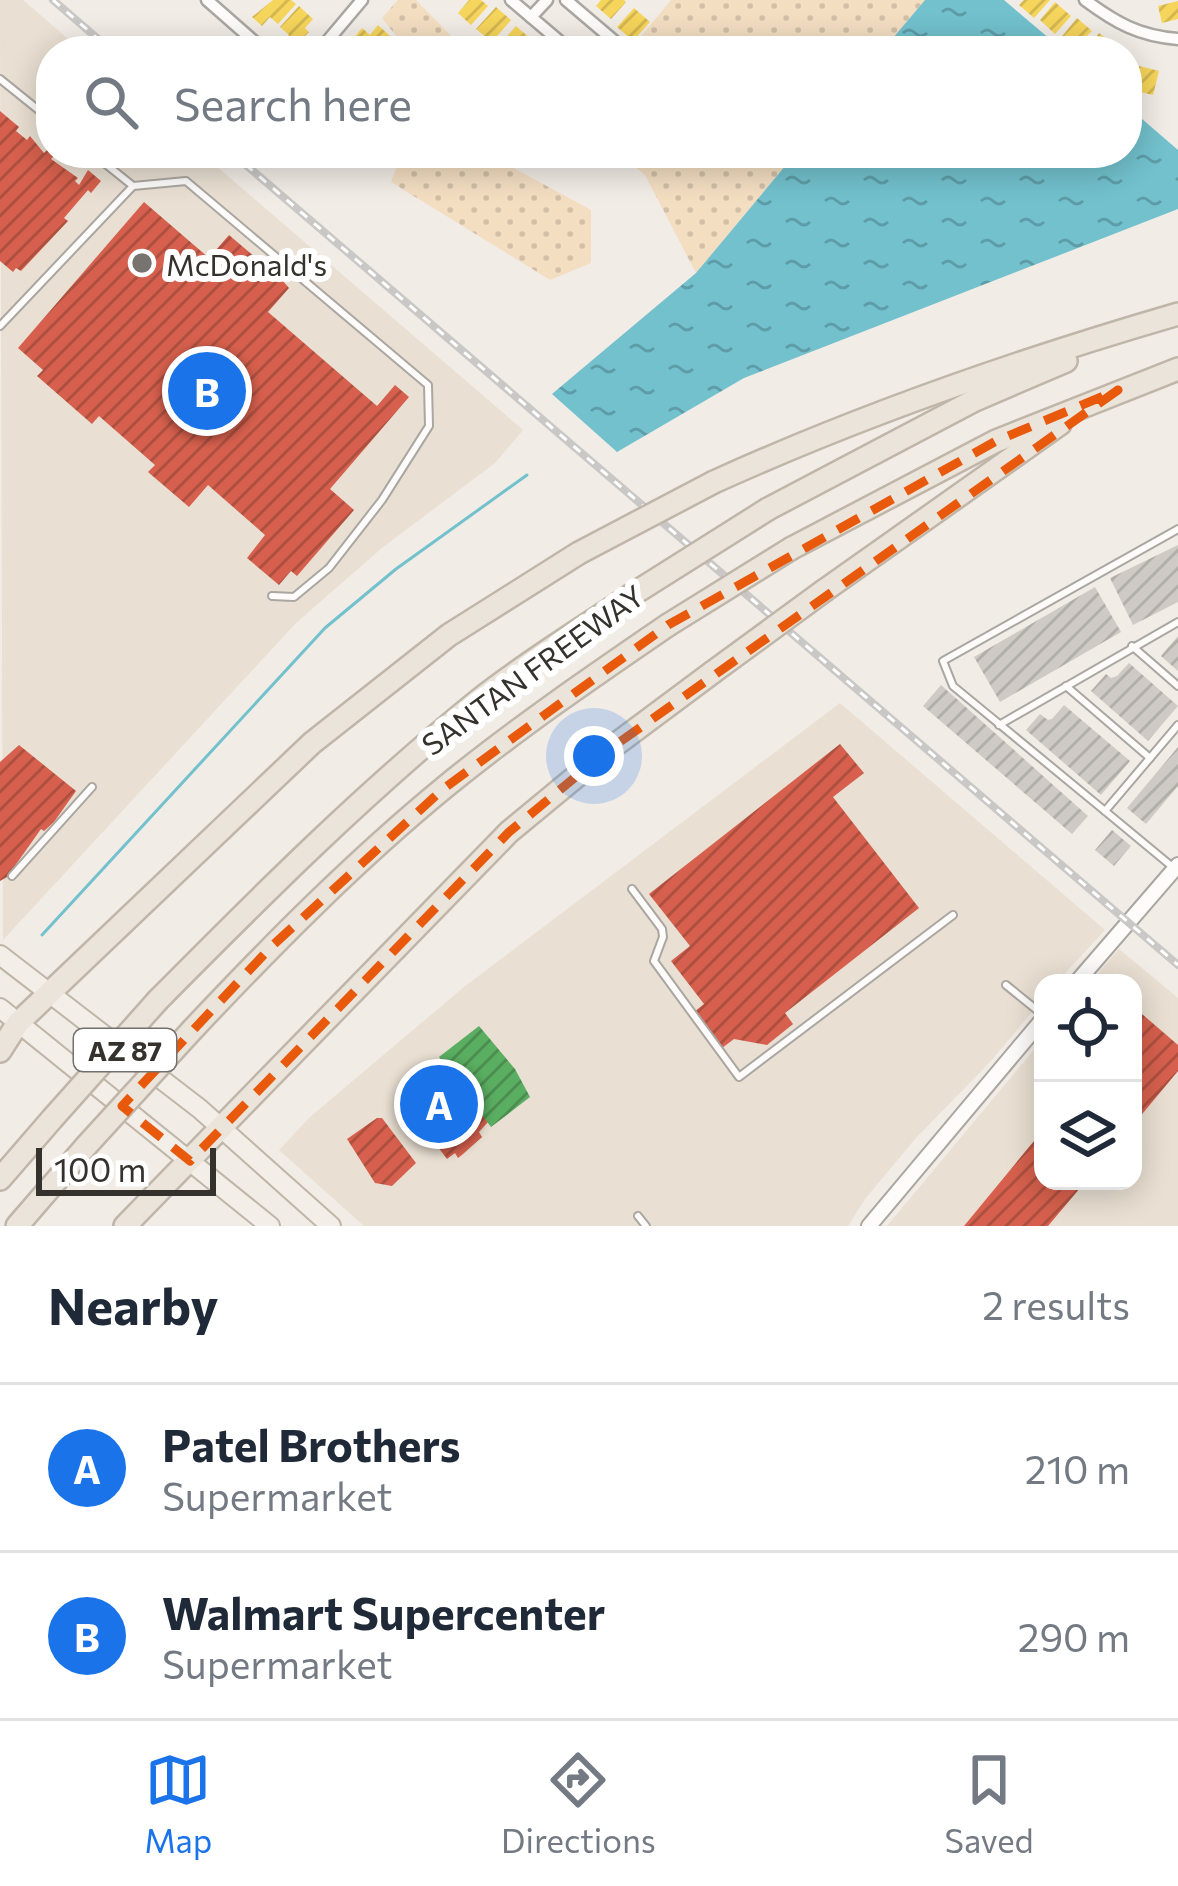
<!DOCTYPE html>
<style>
body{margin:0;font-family:Commissioner,sans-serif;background:#f6f6f7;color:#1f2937}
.controls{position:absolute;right:36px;bottom:36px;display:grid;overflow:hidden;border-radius:24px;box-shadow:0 6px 30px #0003}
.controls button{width:108px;height:108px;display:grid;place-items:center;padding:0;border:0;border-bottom:3px solid #e0e1e3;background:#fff;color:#1f2937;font:60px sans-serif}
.scale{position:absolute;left:36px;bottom:30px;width:180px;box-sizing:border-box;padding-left:12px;border:6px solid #35322d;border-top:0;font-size:33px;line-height:42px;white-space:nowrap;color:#35322d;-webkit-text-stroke:9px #fff;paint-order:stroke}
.you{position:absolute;left:594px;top:756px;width:42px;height:42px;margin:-30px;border:9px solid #fff;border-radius:50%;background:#1a73e8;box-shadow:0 0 0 18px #1a73e833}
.badge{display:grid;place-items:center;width:78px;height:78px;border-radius:50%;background:#1a73e8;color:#fff;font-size:39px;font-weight:700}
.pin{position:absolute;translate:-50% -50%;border:6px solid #fff;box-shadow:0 3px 12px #0006}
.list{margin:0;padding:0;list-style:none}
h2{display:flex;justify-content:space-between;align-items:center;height:156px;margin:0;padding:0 48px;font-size:51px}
h2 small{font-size:39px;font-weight:400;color:#747a83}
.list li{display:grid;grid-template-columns:78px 1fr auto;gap:36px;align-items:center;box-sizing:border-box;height:168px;padding:0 48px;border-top:3px solid #e0e1e3}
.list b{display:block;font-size:45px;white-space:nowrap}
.list p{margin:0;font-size:39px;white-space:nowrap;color:#747a83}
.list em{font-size:39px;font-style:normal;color:#747a83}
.icon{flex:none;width:66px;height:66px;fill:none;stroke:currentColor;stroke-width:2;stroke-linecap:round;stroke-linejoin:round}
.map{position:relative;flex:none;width:1178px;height:1226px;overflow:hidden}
.search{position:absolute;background:#fff;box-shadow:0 6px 30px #0003;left:36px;right:36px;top:36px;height:132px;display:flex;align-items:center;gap:30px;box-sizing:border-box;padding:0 42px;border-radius:48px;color:#747a83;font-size:45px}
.sheet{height:492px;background:#fff}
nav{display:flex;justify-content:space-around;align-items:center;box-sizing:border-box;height:168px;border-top:3px solid #e0e1e3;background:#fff;font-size:33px;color:#747a83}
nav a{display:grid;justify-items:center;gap:6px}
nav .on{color:#1a73e8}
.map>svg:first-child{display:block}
.built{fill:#e9dfd2}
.park{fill:url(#park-dots)}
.water{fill:url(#water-ripples)}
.homes{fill:url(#homes-hatch)}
.shops{fill:url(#shops-hatch)}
.public{fill:url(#public-hatch)}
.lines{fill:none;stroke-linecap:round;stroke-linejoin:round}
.stream{stroke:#72c1cd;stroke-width:3}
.building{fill:url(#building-hatch)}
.service-casing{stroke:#aaa6a1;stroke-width:10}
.minor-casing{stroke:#aaa6a1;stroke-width:15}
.tertiary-casing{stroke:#aaa6a1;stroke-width:18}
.primary-casing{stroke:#bfb6a9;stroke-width:22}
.motorway-casing{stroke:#bfb6a9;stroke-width:26}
.service{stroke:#fdfcfb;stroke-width:6}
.minor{stroke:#fdfcfb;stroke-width:10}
.tertiary{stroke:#fdfcfb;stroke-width:14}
.primary{stroke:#f3eee8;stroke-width:18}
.motorway{stroke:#ebe4da;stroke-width:21}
.rail-casing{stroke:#c9c8c7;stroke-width:8}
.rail{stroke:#fff;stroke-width:3;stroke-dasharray:9;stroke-linecap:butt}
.motorway-bridge-casing{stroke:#bfb6a9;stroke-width:26;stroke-linecap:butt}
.motorway-bridge{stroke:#ebe4da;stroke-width:21}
.marked{fill:none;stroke:#e8590c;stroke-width:9;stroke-dasharray:24 15;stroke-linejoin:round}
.poi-dot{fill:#77736e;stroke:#fff;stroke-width:4.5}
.labels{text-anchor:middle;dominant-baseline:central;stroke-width:12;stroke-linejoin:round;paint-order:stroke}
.shield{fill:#fff;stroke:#72706c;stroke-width:3}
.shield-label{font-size:27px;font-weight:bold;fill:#35322d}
.poi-label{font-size:30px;fill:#35322d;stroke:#fff;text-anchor:start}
.street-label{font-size:30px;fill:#35322d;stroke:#fff}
</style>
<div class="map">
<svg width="1178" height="1226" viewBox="0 0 1178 1226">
<defs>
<pattern id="park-dots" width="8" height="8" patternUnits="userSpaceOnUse" patternTransform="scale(3)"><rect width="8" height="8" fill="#f3dec2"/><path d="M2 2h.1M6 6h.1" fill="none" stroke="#d1bfa7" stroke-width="1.8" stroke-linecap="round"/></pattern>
<pattern id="water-ripples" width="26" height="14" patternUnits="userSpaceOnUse" patternTransform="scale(3)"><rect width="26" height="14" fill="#72c1cd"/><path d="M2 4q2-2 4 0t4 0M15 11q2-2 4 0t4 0" fill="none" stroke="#5e9da7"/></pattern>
<pattern id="homes-hatch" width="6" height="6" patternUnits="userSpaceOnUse" patternTransform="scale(3)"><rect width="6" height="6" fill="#f6d55c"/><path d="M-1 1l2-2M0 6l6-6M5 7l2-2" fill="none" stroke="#d4b750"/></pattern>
<pattern id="shops-hatch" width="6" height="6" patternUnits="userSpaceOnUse" patternTransform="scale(3)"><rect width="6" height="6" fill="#d6604d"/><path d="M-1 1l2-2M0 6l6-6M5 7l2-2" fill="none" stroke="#ae5040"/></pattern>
<pattern id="public-hatch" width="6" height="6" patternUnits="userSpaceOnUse" patternTransform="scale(3)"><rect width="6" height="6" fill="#5aae61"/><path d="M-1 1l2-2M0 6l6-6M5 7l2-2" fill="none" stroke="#4b8e50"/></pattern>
<pattern id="building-hatch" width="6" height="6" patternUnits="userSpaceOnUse" patternTransform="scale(3)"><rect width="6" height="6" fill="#cfcac6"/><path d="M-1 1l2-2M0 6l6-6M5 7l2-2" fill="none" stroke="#b2aeaa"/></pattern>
</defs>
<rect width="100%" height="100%" fill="#f2ece6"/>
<!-- built -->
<g class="built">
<polygon points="0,0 23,0 82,51 51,51 51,153 201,153 523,430 495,463 383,547 296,623 3,940"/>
<polygon points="840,703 1105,930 1056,983 1043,983 1043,999 989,1063 915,1139 865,1199 848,1226 364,1226 279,1150 310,1117 464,987"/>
<polygon points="1119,949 1178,998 1178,1226 887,1226 1043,1039 1043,1181 1133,1181 1133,983 1090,983"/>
</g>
<!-- park -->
<g class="park">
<polygon points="398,0 416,0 466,51 408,51 382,18"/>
<polygon points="671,0 925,0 882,51 629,51"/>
<polygon points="402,153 497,153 499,160 591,210 591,263 550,280 391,182"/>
<polygon points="619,153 796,153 696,273 645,175"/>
</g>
<!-- water -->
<g class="water">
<polygon points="925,0 1004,0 1064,51 882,51"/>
<polygon points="1127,106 1178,150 1178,209 744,378 617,452 552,394 696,273 796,153 1127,153"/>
</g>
<!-- homes -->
<g class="homes">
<polygon points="273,0 291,0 296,4 278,24 270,17 262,26 252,17"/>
<polygon points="469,0 481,0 488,6 471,25 458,13"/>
<polygon points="601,0 624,0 626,2 611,19 596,6"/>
<polygon points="1024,0 1050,0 1034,18 1019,5"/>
<polygon points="1178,1 1178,19 1162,23 1158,6"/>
<polygon points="1055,2 1071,16 1055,34 1040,20"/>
<polygon points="299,6 313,19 305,28 309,32 291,51 282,43 289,35 280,27"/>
<polygon points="496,7 511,20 492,42 476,29"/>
<polygon points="634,8 650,22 633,41 617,27"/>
<polygon points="1077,18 1092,31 1071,51 1059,40"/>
<polygon points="378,25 399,44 393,51 380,51 368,41 364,47 354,38 362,28 370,35"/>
<polygon points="516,26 532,40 522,51 508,51 500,44"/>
<polygon points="1099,33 1116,46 1112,51 1086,51"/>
<polygon points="1139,66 1159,71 1153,95 1132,90"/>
</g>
<!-- shops -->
<g class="shops">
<polygon points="0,111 19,127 16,131 27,140 30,136 44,153 47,150 54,156 51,159 78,178 75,181 79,185 88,170 101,181 91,193 88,190 64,218 68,221 21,271 16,268 13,272 0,261"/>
<polygon points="144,202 209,258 229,235 282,280 289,288 268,312 377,406 395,385 409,397 330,489 354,510 297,576 291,571 279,585 247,558 265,535 208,485 189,507 148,472 155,465 99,416 92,424 37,376 43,370 18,348"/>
<polygon points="840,744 864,773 833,797 919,908 785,1013 793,1024 767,1045 734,1039 722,1048 694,1012 704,1004 671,961 690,946 649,894"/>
<polygon points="19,745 76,791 54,822 44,831 41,829 7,877 0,881 0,762"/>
<polygon points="1142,1014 1178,1045 1178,1071 1133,1125 1133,1022"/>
<polygon points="441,1060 488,1122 479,1132 482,1137 463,1154 458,1158 455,1153 447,1159 397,1093"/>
<polygon points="377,1118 382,1118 416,1163 392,1186 375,1183 347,1139"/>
<polygon points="1043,1130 1043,1181 1086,1181 1048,1226 964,1226"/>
</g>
<!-- public -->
<polygon class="public" points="479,1026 515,1069 530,1097 491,1127 439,1057"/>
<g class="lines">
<!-- stream -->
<polyline class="stream" points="42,935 325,628 396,569 527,475"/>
</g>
<!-- building -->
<g class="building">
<polygon points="1178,545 1178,602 1133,625 1110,578"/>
<polygon points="1095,587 1121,632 1000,702 974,657"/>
<polygon points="1178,636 1178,671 1161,656"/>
<polygon points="1129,663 1178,706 1148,741 1091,691 1106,674 1111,678 1117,676"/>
<polygon points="941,685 1088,816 1072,834 923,706"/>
<polygon points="1064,705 1130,761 1101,795 1026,730 1040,714 1048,720 1052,719"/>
<polygon points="1178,747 1178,786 1146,824 1127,808"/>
<polygon points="1112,830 1131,846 1114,866 1095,850"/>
</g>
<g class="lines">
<!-- service casing -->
<g class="service-casing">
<g id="service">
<polyline points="0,79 51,120"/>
<polyline points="133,186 186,181 428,385 429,426 382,500 329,568 294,597 272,596"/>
<polyline points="0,326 133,186 92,153"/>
<polyline points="1178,529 943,661 953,686 1105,811 1178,725"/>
<polyline points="1132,646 1178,686"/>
<polyline points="1066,686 1150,758"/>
<polyline points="999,725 1178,622"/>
<polyline points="1105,811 1175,869"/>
<polyline points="12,876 92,787"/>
<polyline points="632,889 662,929 663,937 654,961 739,1077 953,915"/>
<polyline points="1006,985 1043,1015"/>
<polyline points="638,1216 646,1226"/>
</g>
</g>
<!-- minor casing -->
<g class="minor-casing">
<g id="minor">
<polyline points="207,0 265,51"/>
<polyline points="511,0 571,51"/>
<polyline points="566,0 619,45 614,51"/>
<path d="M1085,0C1116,23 1139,36 1178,39"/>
<polyline points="531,17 547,0"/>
<polyline points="319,51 362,0"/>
</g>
</g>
<!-- tertiary casing -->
<g class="tertiary-casing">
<g id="tertiary">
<polyline points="1076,983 1178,865"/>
<polyline points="869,1226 1043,1019"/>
</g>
</g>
<!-- primary casing -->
<g class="primary-casing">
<g id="primary">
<polyline points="0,955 200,1109 331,1226"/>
<polyline points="0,1008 270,1226"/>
</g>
</g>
<!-- motorway casing -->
<g class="motorway-casing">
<g id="motorway">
<path d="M714,482C864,414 1020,360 1178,314"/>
<polyline points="768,509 975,400 1066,361"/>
<polyline points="792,548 996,441 1178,369"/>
<polyline points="825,590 1060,424"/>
<path d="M158,1000C261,896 365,792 479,700C527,662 580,630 630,596"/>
<path d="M193,1029C273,944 355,861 445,787C516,729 592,677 668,625"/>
<polyline points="0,1051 18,1023 312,743 449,635 579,553"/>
<polyline points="0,1179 52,1119"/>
<polyline points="17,1226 87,1145"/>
<polyline points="125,1226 509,832 607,751 713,672"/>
</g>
</g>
<!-- service -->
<use href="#service" class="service"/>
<!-- minor -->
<use href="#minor" class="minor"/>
<!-- tertiary -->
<use href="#tertiary" class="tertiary"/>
<!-- primary -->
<use href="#primary" class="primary"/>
<!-- motorway -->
<use href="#motorway" class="motorway"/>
<!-- rail casing -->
<g class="rail-casing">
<g id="rail">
<polyline points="53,0 112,51"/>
<polyline points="232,153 1178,965"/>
</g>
</g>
<!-- rail -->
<use href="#rail" class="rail"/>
<!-- motorway-bridge casing -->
<g class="motorway-bridge-casing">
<g id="motorway-bridge">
<polyline points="579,553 714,482"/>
<polyline points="630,596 768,509"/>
<polyline points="668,625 792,548"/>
<polyline points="713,672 825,590"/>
<polyline points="52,1119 158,1000"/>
<polyline points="87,1145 193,1029"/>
</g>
</g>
<!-- motorway-bridge -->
<use href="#motorway-bridge" class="motorway-bridge"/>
</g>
<!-- marked area -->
<path class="marked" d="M1118,390L607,751L509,832L190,1161L122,1106L271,947L443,789L668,625L996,441Z"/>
<!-- markers -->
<circle class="poi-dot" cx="142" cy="263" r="12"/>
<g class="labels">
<!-- shield labels -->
<rect class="shield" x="74" y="1029" width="102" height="42" rx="9"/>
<g class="shield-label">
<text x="125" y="1050">AZ 87</text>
</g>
<!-- poi labels -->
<g class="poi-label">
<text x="166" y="263">McDonald's</text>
</g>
<!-- street labels -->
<g class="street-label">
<text transform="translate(532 669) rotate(-36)">SANTAN FREEWAY</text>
</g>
</g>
</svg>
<div class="controls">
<button><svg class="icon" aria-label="locate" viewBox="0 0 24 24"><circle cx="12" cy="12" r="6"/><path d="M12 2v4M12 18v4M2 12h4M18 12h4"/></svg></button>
<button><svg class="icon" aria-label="layers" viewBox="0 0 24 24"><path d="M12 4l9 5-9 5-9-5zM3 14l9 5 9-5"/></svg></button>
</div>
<div class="scale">100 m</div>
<div class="you"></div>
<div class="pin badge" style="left:439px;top:1104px">A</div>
<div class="pin badge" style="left:207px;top:391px">B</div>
<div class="search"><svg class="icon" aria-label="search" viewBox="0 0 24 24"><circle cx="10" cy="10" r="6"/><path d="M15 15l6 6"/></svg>Search here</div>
</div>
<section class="sheet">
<h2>Nearby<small>2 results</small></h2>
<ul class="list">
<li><span class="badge">A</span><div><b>Patel Brothers</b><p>Supermarket</p></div><em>210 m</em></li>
<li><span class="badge">B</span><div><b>Walmart Supercenter</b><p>Supermarket</p></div><em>290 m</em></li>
</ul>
</section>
<nav>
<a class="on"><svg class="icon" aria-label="map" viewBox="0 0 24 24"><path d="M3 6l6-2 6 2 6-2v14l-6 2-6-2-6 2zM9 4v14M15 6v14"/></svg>Map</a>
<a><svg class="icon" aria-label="directions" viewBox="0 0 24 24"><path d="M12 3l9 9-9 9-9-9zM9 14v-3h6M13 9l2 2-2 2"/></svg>Directions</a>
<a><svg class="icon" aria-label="saved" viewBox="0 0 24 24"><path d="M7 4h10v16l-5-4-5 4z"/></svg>Saved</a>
</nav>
